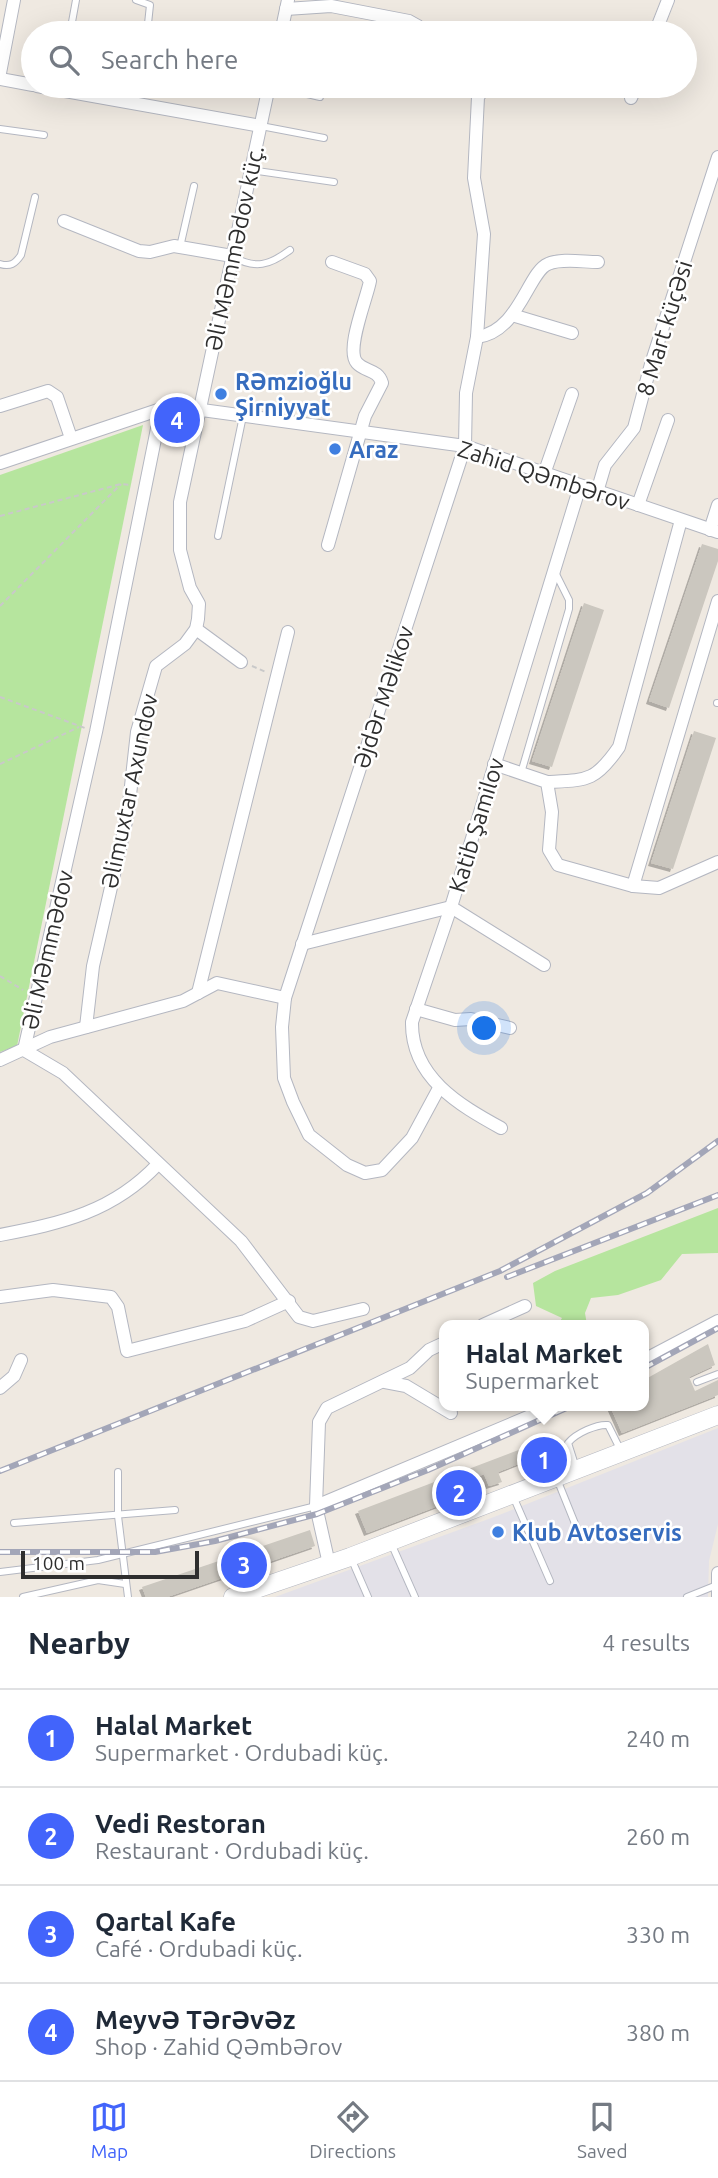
<!DOCTYPE html>
<meta charset="utf-8">
<style>
body{margin:0;font-family:Ubuntu,sans-serif;background:#f6f6f7;color:#1f2937}
.scale{position:absolute;left:21px;bottom:18px;width:178px;box-sizing:border-box;padding-left:7px;border:4px solid #2e2e2e;border-top:0;font-size:19px;line-height:24px;white-space:nowrap;color:#2e2e2e;-webkit-text-stroke:5px #fff;paint-order:stroke}
.you{position:absolute;left:485px;top:1029px;width:24px;height:24px;margin:-18px;border:5px solid #fff;border-radius:50%;background:#1a73e8;box-shadow:0 0 0 10px #1a73e833}
.badge{display:grid;place-items:center;width:46px;height:46px;border-radius:50%;background:#4264fb;color:#fff;font-size:23px;font-weight:700}
.pin{position:absolute;translate:-50% -50%;border:4px solid #fff;box-shadow:0 2px 7px #0006}
.popup{position:absolute;left:439px;top:1320px;width:210px;height:91px;box-sizing:border-box;display:grid;place-content:center;border-radius:14px;background:#fff;filter:drop-shadow(0 2px 5px #0005);font-size:23px;white-space:nowrap;color:#747a83}
.popup b{font-size:26px;color:#1f2937}
.popup::after{content:'';position:absolute;left:50%;top:100%;margin-left:-14px;border:14px solid transparent;border-top-color:#fff}
.list{margin:0;padding:0;list-style:none}
h2{display:flex;justify-content:space-between;align-items:center;height:91px;margin:0;padding:0 28px;font-size:30px}
h2 small{font-size:23px;font-weight:400;color:#747a83}
.list li{display:grid;grid-template-columns:46px 1fr auto;gap:21px;align-items:center;box-sizing:border-box;height:98px;padding:0 28px;border-top:2px solid #e0e1e3}
.list b{display:block;font-size:26px;white-space:nowrap}
.list p{margin:0;font-size:23px;white-space:nowrap;color:#747a83}
.list em{font-size:23px;font-style:normal;color:#747a83}
.icon{flex:none;width:38px;height:38px;fill:none;stroke:currentColor;stroke-width:2;stroke-linecap:round;stroke-linejoin:round}
.map{position:relative;flex:none;width:718px;height:1597px;overflow:hidden}
.search{position:absolute;background:#fff;box-shadow:0 7px 28px #0002;left:21px;right:21px;top:21px;height:77px;display:flex;align-items:center;gap:18px;box-sizing:border-box;padding:0 24px;border-radius:38px;color:#747a83;font-size:26px}
.sheet{height:483px;background:#fff}
nav{display:flex;justify-content:space-around;align-items:center;box-sizing:border-box;height:98px;border-top:2px solid #e0e1e3;background:#fff;font-size:19px;color:#747a83}
nav a{display:grid;justify-items:center;gap:4px}
nav .on{color:#4264fb}
.map>svg:first-child{display:block}
.industrial{fill:#e3e1e8}
.green{fill:#b6e59e}
.building{fill:#cbc7bf;filter:url(#shadow)}
.lines{fill:none;stroke-linecap:round;stroke-linejoin:round}
.lane-casing{stroke:#b4b7c1;stroke-width:8}
.street-casing{stroke:#b4b7c1;stroke-width:14}
.secondary-casing{stroke:#b4b7c1;stroke-width:19}
.path{stroke:#c9c9c9;stroke-width:2;stroke-dasharray:5 3.5;stroke-linecap:butt}
.lane{stroke:#fff;stroke-width:6}
.street{stroke:#fff;stroke-width:12}
.secondary{stroke:#fff;stroke-width:18}
.rail-casing{stroke:#a3a6b8;stroke-width:6}
.rail{stroke:#fff;stroke-width:3.5;stroke-dasharray:10;stroke-linecap:butt}
.shop-dot{fill:#3f7fe0;stroke:#fff;stroke-width:2.5}
.labels{text-anchor:middle;dominant-baseline:central;stroke-width:5;stroke-linejoin:round;paint-order:stroke}
.street-label{font-size:23px;fill:#2e2e2e;stroke:#fff}
.shop-label{font-size:23px;font-weight:bold;fill:#366cbe;stroke:#fff;text-anchor:start}
</style>
<div class="map">
<svg width="718" height="1597" viewBox="0 0 718 1597">
<defs>
<filter id="shadow"><feDropShadow dx="-3" dy="3" stdDeviation="0" flood-color="#0004"/></filter>
</defs>
<rect width="100%" height="100%" fill="#efe9e1"/>
<!-- industrial -->
<polygon class="industrial" points="718,1428 718,1524 709,1561 708,1597 275,1597 494,1517"/>
<!-- green -->
<g class="green">
<polygon points="143,425 17,1046 0,1052 0,475"/>
<polygon points="718,1208 718,1253 682,1254 661,1280 618,1295 591,1298 585,1313 587,1325 558,1325 562,1318 536,1306 533,1283 555,1271"/>
</g>
<!-- building -->
<g class="building">
<polygon points="702,544 718,549 718,561 669,708 649,701"/>
<polygon points="584,603 604,610 552,767 532,761"/>
<polygon points="694,731 716,738 673,869 651,863"/>
<polygon points="708,1344 715,1365 689,1377 695,1391 718,1380 718,1395 622,1433 610,1406 644,1406 644,1380"/>
<polygon points="553,1437 561,1459 530,1471 526,1461 498,1472 502,1482 489,1486 484,1474 460,1484 464,1496 367,1533 358,1511"/>
<polygon points="310,1530 315,1546 167,1597 146,1597 142,1587"/>
</g>
<g class="lines">
<!-- lane casing -->
<g class="lane-casing">
<g id="lane">
<polyline points="136,0 150,5 147,33"/>
<polyline points="70,33 76,0"/>
<polyline points="273,86 320,97"/>
<polyline points="261,126 324,138"/>
<polyline points="0,129 44,135"/>
<polyline points="251,170 334,182"/>
<polyline points="180,247 194,186"/>
<path d="M232,256C255,270 270,265 290,250"/>
<path d="M0,264C10,267 15,264 21,255L35,197"/>
<polyline points="218,536 243,416"/>
<polyline points="717,703 718,703"/>
<polyline points="521,773 569,609 569,600 555,572"/>
<polyline points="697,1382 718,1374"/>
<path d="M576,1468L568,1443C576,1433 597,1424 608,1425L621,1451"/>
<polyline points="118,1472 118,1516 128,1597"/>
<polyline points="557,1479 580,1536"/>
<polyline points="513,1496 550,1581"/>
<polyline points="14,1523 175,1510"/>
<polyline points="391,1543 415,1597"/>
<polyline points="351,1558 368,1597"/>
<polyline points="0,1572 98,1560 316,1506"/>
<polyline points="23,1597 98,1580 125,1584"/>
<polyline points="687,1597 717,1585"/>
</g>
</g>
<!-- street casing -->
<g class="street-casing">
<g id="street">
<polyline points="286,9 331,6 409,21 418,26 420,33"/>
<polyline points="281,33 288,0"/>
<polyline points="655,33 668,0"/>
<polyline points="0,73 14,0"/>
<polyline points="0,79 33,85"/>
<polyline points="37,86 261,126"/>
<polyline points="516,86 532,88"/>
<polyline points="631,98 636,86"/>
<polyline points="64,221 139,251 150,252 174,246 232,256"/>
<polyline points="512,315 572,333"/>
<path d="M477,337C519,332 528,272 548,264C561,258 583,262 598,262"/>
<polyline points="0,406 48,391 57,397 71,438"/>
<polyline points="161,409 96,732 24,1050 63,1073 241,1241 299,1317 313,1321 363,1309"/>
<polyline points="0,463 161,409 180,407 465,446 718,532"/>
<polyline points="544,474 572,394"/>
<polyline points="597,492 605,465 634,428 651,364 718,157"/>
<polyline points="638,505 668,420"/>
<polyline points="710,530 718,505"/>
<path d="M328,545L365,416L382,383C378,369 365,372 357,363C345,350 367,298 370,281L365,274L332,262"/>
<polyline points="196,629 241,662"/>
<polyline points="494,764 547,782 552,812 549,850 558,865 633,886 659,888 718,862"/>
<path d="M547,782C587,780 595,782 619,747L681,520"/>
<polyline points="633,886 718,601"/>
<polyline points="302,944 451,907 544,965"/>
<polyline points="198,993 288,632"/>
<polyline points="416,1009 455,1020 471,1019 510,1028"/>
<polyline points="86,1027 93,966 128,813 137,732 156,666 185,644 196,629 198,619 199,604 190,588 180,550 180,502 269,86"/>
<polyline points="0,1060 50,1037 183,1001 217,983 285,998"/>
<polyline points="439,1088 412,1138 382,1170 365,1173 347,1165 309,1135 293,1102 284,1078 282,1027 285,998 465,446 466,393 477,337 484,234 474,178 478,97 483,90 503,86"/>
<path d="M501,1128C459,1105 411,1077 412,1022L451,907L580,486"/>
<path d="M0,1235C62,1223 113,1212 158,1164"/>
<polyline points="0,1297 53,1290 111,1297 118,1307 127,1351 245,1321 289,1301"/>
<polyline points="483,1325 525,1306"/>
<polyline points="644,1360 718,1321"/>
<polyline points="385,1382 406,1386 451,1413"/>
<polyline points="0,1388 14,1376 21,1360"/>
<polyline points="316,1506 554,1406"/>
<polyline points="329,1564 316,1506 319,1422 327,1408 410,1368 429,1350 444,1343"/>
<polyline points="718,1597 718,1573"/>
</g>
</g>
<!-- secondary casing -->
<g class="secondary-casing">
<polyline id="secondary" points="233,1597 350,1557 718,1415"/>
</g>
<!-- path -->
<g class="path">
<polyline points="0,516 121,484 131,485"/>
<polyline points="0,606 121,484"/>
<polyline points="252,666 266,672"/>
<polyline points="0,697 85,728"/>
<polyline points="0,764 79,727"/>
<polyline points="0,976 23,990"/>
</g>
<!-- lane -->
<use href="#lane" class="lane"/>
<!-- street -->
<use href="#street" class="street"/>
<!-- secondary -->
<use href="#secondary" class="secondary"/>
<!-- rail casing -->
<g class="rail-casing">
<g id="rail">
<polyline points="507,1277 718,1195"/>
<polyline points="644,1368 718,1328"/>
<polyline points="0,1471 500,1271 647,1193 718,1141"/>
<polyline points="0,1552 155,1552 215,1541 317,1514 428,1470 571,1406"/>
</g>
</g>
<!-- rail -->
<use href="#rail" class="rail"/>
</g>
<!-- markers -->
<g class="shop-dot">
<circle cx="221" cy="394" r="7"/>
<circle cx="335" cy="449" r="7"/>
<circle cx="498" cy="1532" r="7"/>
</g>
<g class="labels">
<!-- street labels -->
<g class="street-label">
<text transform="translate(234 248) rotate(-78)">Əli Məmmədov küç.</text>
<text transform="translate(664 328) rotate(-73)">8 Mart küçəsi</text>
<text transform="translate(544 475) rotate(18)">Zahid Qəmbərov</text>
<text transform="translate(383 697) rotate(-72)">Əjdər Məlikov</text>
<text transform="translate(129 791) rotate(-78)">Əlimuxtar Axundov</text>
<text transform="translate(476 825) rotate(-73)">Katib Şamilov</text>
<text transform="translate(47 950) rotate(-77)">Əli Məmmədov</text>
</g>
<!-- shop labels -->
<g class="shop-label">
<text x="235" y="381">Rəmzioğlu<tspan x="235" dy="26">Şirniyyat</tspan></text>
<text x="349" y="449">Araz</text>
<text x="512" y="1532">Klub Avtoservis</text>
</g>
</g>
</svg>
<div class="scale">100 m</div>
<div class="you"></div>
<div class="pin badge" style="left:544px;top:1460px">1</div>
<div class="popup"><b>Halal Market</b>Supermarket</div>
<div class="pin badge" style="left:459px;top:1493px">2</div>
<div class="pin badge" style="left:244px;top:1565px">3</div>
<div class="pin badge" style="left:177px;top:420px">4</div>
<div class="search"><svg class="icon" aria-label="search" viewBox="0 0 24 24"><circle cx="10" cy="10" r="6"/><path d="M15 15l6 6"/></svg>Search here</div>
</div>
<section class="sheet">
<h2>Nearby<small>4 results</small></h2>
<ul class="list">
<li><span class="badge">1</span><div><b>Halal Market</b><p>Supermarket · Ordubadi küç.</p></div><em>240 m</em></li>
<li><span class="badge">2</span><div><b>Vedi Restoran</b><p>Restaurant · Ordubadi küç.</p></div><em>260 m</em></li>
<li><span class="badge">3</span><div><b>Qartal Kafe</b><p>Café · Ordubadi küç.</p></div><em>330 m</em></li>
<li><span class="badge">4</span><div><b>Meyvə Tərəvəz</b><p>Shop · Zahid Qəmbərov</p></div><em>380 m</em></li>
</ul>
</section>
<nav>
<a class="on"><svg class="icon" aria-label="map" viewBox="0 0 24 24"><path d="M3 6l6-2 6 2 6-2v14l-6 2-6-2-6 2zM9 4v14M15 6v14"/></svg>Map</a>
<a><svg class="icon" aria-label="directions" viewBox="0 0 24 24"><path d="M12 3l9 9-9 9-9-9zM9 14v-3h6M13 9l2 2-2 2"/></svg>Directions</a>
<a><svg class="icon" aria-label="saved" viewBox="0 0 24 24"><path d="M7 4h10v16l-5-4-5 4z"/></svg>Saved</a>
</nav>
